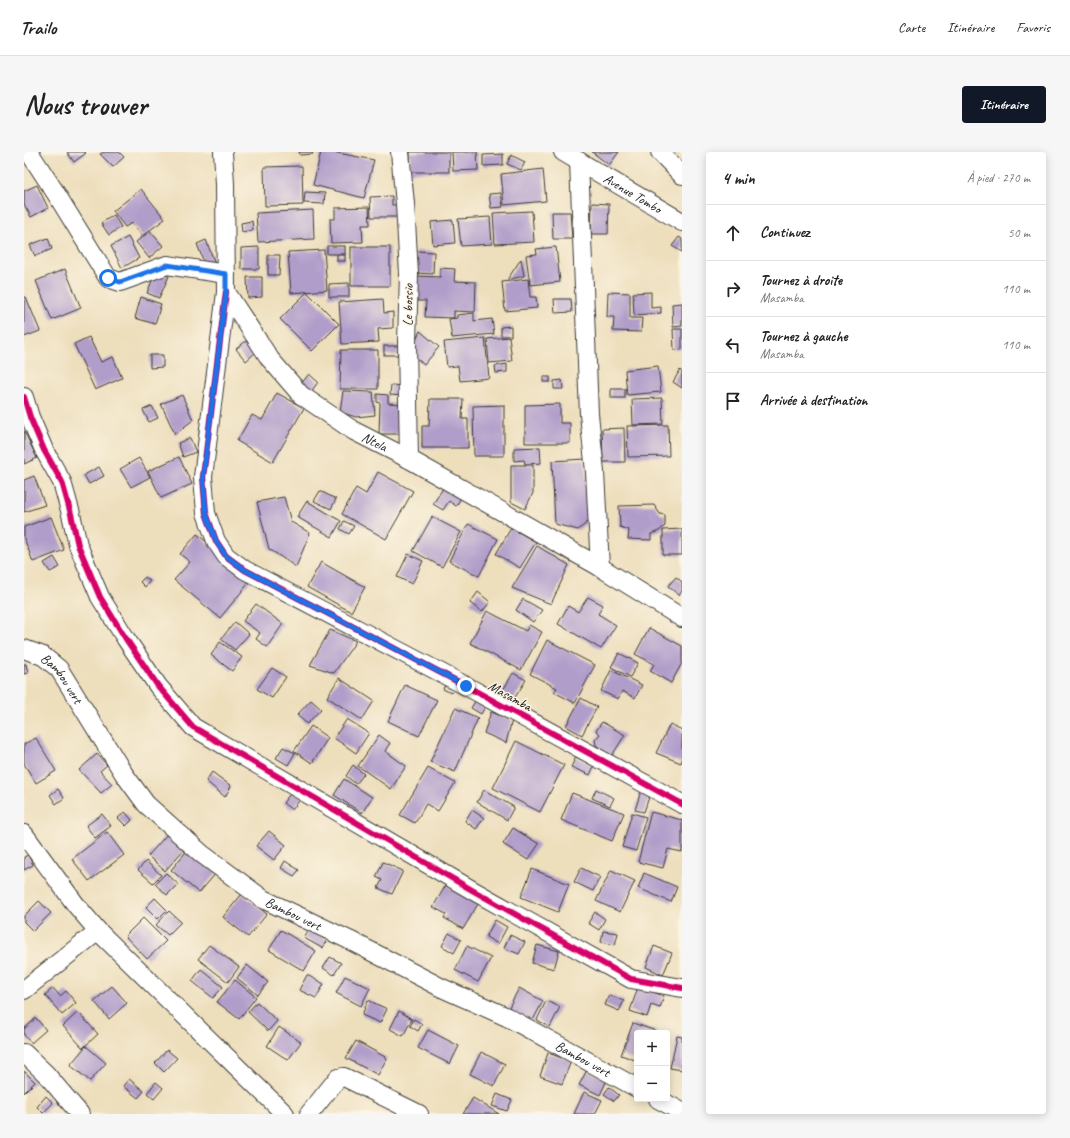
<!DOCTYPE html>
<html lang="fr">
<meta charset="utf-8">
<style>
body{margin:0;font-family:Caveat,sans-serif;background:#f6f6f6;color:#222}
.controls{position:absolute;right:12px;bottom:12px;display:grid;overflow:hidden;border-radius:4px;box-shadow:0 2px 10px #0003}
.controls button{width:36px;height:36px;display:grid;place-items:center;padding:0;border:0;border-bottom:1px solid #e0e0e0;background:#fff;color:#222;font:20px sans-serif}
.stop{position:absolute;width:12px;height:12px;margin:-9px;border:3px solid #1a73e8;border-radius:50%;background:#fff}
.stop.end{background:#1a73e8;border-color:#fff;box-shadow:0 1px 4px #0008}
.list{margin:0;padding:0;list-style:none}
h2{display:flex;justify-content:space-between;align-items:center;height:52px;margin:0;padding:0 16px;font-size:17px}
h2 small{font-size:13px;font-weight:400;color:#767676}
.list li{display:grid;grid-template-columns:26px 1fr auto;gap:12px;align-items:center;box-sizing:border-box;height:56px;padding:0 16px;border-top:1px solid #e0e0e0}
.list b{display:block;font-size:15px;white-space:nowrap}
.list p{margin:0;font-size:13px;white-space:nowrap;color:#767676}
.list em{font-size:13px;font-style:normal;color:#767676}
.icon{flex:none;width:22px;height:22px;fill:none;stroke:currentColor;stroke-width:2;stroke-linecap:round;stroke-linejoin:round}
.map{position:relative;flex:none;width:658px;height:962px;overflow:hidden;border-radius:4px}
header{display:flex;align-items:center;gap:24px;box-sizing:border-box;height:56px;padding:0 20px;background:#fff;border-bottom:1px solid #e0e0e0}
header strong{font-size:19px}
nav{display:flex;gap:22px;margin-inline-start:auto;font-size:14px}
.intro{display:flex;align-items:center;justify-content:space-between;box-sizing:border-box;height:96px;padding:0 24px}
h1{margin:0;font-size:28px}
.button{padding:10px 18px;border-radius:4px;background:#111827;color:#fff;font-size:14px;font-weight:700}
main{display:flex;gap:24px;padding:0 24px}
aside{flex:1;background:#fff;border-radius:4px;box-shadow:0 2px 10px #0003}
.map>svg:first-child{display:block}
.building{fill:#b19dca}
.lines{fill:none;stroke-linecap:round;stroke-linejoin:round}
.minor-casing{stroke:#3b3934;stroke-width:20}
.minor{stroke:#fff;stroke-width:18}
.cycleway-casing{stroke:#fcf5e5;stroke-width:8}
.cycleway{stroke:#d6006c;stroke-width:6}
.route{stroke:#1a73e8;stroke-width:5}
.labels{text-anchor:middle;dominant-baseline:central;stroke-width:3;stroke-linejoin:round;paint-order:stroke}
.street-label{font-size:14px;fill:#1c1c1c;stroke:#fcf5e5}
</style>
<header>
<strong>Trailo</strong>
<nav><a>Carte</a><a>Itinéraire</a><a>Favoris</a></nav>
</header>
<div class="intro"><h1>Nous trouver</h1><a class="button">Itinéraire</a></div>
<main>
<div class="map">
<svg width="658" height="962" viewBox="0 0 658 962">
<rect width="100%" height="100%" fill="#fcf5e5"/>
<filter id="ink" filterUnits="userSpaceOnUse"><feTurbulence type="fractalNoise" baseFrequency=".025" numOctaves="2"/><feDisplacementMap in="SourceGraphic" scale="8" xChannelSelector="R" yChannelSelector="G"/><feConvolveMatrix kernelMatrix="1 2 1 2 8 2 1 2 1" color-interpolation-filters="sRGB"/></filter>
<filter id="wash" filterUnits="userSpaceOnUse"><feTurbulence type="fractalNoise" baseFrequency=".012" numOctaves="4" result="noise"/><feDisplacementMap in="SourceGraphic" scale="16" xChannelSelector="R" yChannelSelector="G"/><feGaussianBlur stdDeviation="0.9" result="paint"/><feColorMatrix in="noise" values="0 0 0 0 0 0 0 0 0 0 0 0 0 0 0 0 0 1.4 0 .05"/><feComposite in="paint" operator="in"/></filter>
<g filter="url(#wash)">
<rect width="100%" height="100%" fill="#eddebc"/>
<g id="blocks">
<!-- building -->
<g class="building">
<polygon points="43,0 61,0 62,1 50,10"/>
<polygon points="80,0 95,0 100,5 89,15 76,2"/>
<polygon points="275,0 288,0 289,2 276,3"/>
<polygon points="297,0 309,0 350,8 340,46 289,33"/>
<rect x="386" y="0" width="39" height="20"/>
<polygon points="428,0 453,0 454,18 429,19"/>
<polygon points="568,0 595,0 585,13"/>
<polygon points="479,2 479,13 459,14 459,3"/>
<polygon points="487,3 501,10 497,18 483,12"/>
<polygon points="278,14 279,53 241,54 240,15"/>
<polygon points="519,17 522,49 480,53 477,22"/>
<polygon points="13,33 24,56 7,65 0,52 0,39"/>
<polygon points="117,37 141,67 118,84 108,71 101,75 89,59"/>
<polygon points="281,40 301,41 300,52 280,51"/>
<polygon points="477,41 479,55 467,56 465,42"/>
<polygon points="368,44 368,53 373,53 373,65 347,65 346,45"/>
<polygon points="568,51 585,52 584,82 567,82"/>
<polygon points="345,55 346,73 338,73 339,90 307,91 306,67 311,67 311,56"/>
<polygon points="289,58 290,87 234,90 232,61"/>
<polygon points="508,59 510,90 471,92 469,61"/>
<polygon points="528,60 546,60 548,87 529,87"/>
<polygon points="90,63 97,75 85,83 77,71"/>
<polygon points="466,65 468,92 437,94 434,67"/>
<polygon points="429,68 431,91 409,93 407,70"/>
<polygon points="228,69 229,78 218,80 217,71"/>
<polygon points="126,79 139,94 125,106 112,90"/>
<polygon points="104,85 115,106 98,116 87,94"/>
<polygon points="655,85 658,87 658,100 648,94"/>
<polygon points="24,86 28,97 11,104 6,93"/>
<polygon points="182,88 190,109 181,113 173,92"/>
<rect x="303" y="94" width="18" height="8"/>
<polygon points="235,95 235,117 217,117 217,96"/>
<rect x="327" y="95" width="39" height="39"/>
<polygon points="532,95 536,130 506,133 502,103 513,102 512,97"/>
<polygon points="300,98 303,138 267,141 264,100"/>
<polygon points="392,99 410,100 409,122 391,121"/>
<polygon points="244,103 256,103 255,123 244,123"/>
<rect x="313" y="103" width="8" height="6"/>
<polygon points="497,107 500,124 483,128"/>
<polygon points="416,116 431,117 430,129 452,130 451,160 430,159 430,166 401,165 402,149 393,149 393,124 416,125"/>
<polygon points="41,117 57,156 28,168 12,129"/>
<polygon points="132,119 145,124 135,146 123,141"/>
<polygon points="223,125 238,125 238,145 224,146"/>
<polygon points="504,127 506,145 512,145 513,156 481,159 478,130"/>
<polygon points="325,131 325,145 305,145 305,132"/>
<polygon points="283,140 315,172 288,199 256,167"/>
<polygon points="584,140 606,141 606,166 618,166 617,180 589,179 590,165 583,165"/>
<polygon points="627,140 627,156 637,155 637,161 610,163 609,141"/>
<polygon points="0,145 2,145 16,179 0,185"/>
<polygon points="117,145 137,152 131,172 111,166"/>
<polygon points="359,147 360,161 369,160 369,176 354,177 355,190 318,192 315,150"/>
<polygon points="530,147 547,147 548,160 531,161"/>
<polygon points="658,151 658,174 649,175 648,152"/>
<polygon points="450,161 450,169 468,167 470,182 428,186 425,167 433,166 433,163"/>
<polygon points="487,174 487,184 477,184 477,175"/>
<polygon points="649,177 658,177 658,197 650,198"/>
<polygon points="396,179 415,195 400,213 386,200"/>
<polygon points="65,185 77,210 89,205 98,226 71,238 50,192"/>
<polygon points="485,185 488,209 465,211 463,187"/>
<polygon points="461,186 465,226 436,229 434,214 423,215 420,190"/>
<polygon points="222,189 232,200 222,209 212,197"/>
<rect x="360" y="194" width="14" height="9"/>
<polygon points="317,198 354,198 354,237 316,237"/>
<polygon points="126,203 139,203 139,215 126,216"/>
<polygon points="483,212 483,220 472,221 471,214"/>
<polygon points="634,214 637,240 603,243 601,218"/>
<polygon points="656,218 658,220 658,236 649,230"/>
<polygon points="285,222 294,230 287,240 277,232"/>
<rect x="519" y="225" width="7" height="5"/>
<polygon points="538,228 539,237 530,237 530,229"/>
<polygon points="367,233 379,234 379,244 366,243"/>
<rect x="587" y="237" width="14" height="9"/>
<polygon points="319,239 349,240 351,263 332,265 316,260"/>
<polygon points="253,241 280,256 249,310 213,289 228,263 238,268"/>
<polygon points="353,242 364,243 364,251 378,252 376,282 355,282 356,251 353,250"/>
<polygon points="158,243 169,268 151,282 137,252"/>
<polygon points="638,246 639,272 609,273 608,247"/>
<polygon points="406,247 439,247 438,267 444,267 444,296 398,296 398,274 405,274"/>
<polygon points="536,252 536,271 546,271 546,291 501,291 501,253"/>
<polygon points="480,253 480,304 450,304 449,254"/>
<polygon points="128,254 134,266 125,270 119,258"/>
<polygon points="644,273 645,304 604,305 603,274"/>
<polygon points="600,276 601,310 579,310 578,277"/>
<polygon points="0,279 13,306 0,312"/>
<polygon points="166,286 172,300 159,305 154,291"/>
<polygon points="516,295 517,311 501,312 500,308 490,309 490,296"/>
<polygon points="155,305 168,332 137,346 124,319"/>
<polygon points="115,306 126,325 107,335 96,317"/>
<polygon points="561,307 565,369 554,378 531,372 528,309"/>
<polygon points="487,313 509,313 509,341 501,357 487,350"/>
<polygon points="75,315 80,324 65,332 60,323"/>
<polygon points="354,320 389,339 362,387 318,362 332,336 342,342"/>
<polygon points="10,324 21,353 0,360 0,328"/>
<polygon points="421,333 438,344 432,354 425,349 419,358 409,352"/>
<polygon points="296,339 312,347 307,357 290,349"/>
<polygon points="260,345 267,370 286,381 272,415 245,397 233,350"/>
<polygon points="283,349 317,369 308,385 273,365"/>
<polygon points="630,353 636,362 641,363 641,374 635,379 627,382 627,388 604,387 605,378 596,375 595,354"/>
<polygon points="27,365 40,398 9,410 0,386 0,375"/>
<polygon points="408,365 437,380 418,415 389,399"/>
<polygon points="320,369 330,374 325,382 316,377"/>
<polygon points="444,372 474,387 455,424 425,409"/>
<polygon points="487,376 512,390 496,416 472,402"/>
<polygon points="658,377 658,403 639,403 639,378"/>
<polygon points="173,382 228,427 196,466 150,428 166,410 156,402"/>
<polygon points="513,394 545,413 527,452 488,436"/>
<polygon points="384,402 399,409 388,432 373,425"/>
<polygon points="30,405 36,415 26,420 20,411"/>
<polygon points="297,410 341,435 327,460 283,435"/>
<polygon points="121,425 126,429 121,435 116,430"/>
<polygon points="652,425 658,430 658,439 655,443 644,434"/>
<polygon points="454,440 466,450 458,460 446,451"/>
<polygon points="564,445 579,453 574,462 592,473 577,497 534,472 544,454 554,460"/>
<polygon points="499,447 518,458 509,470 492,458"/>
<polygon points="232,452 259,472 243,495 232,487 236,481 219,469"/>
<polygon points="463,459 502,479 505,473 518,480 497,518 446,491"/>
<polygon points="211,470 225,482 211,498 197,487"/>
<polygon points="625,476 658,494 658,511 647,531 626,519 630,512 611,502"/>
<polygon points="306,478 332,489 310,521 286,513"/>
<polygon points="523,488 571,513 551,551 530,540 533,536 506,522"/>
<polygon points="196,490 218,505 208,519 187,503"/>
<polygon points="595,501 614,511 606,525 587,515"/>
<polygon points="0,512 2,512 4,521 0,522"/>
<polygon points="248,516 262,525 248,546 233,537"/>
<polygon points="587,518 618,533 611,546 598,539 594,547 577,539"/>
<polygon points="489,521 502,528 490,547 478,540"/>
<polygon points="315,526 350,549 338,568 303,545"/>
<polygon points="424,528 432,533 427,541 419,537"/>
<polygon points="381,533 413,548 395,584 364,569"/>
<polygon points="453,546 463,552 457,562 447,556"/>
<polygon points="557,546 573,555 558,583 542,574"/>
<polygon points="287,548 297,557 283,572 273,563"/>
<polygon points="431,556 454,566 431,620 406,610"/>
<polygon points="467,560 488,568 482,591 460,581"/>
<polygon points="323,567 345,581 332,601 310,586"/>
<polygon points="578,570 601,583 587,605 572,593 571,588 576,582 572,579"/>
<polygon points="646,572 658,578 658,608 657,611 632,601"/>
<polygon points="287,574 304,586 288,611 270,599"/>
<polygon points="355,583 366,591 361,599 382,614 367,637 334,614"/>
<polygon points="12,586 32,619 12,631 0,612 0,592"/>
<polygon points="492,589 540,613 516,660 469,636"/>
<polygon points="259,595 271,601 264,613 252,606"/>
<polygon points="73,602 83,613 76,619 88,632 77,641 55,618"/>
<polygon points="552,605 570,614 566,623 547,615"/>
<polygon points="329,613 340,622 332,632 322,624"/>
<polygon points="404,616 431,631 414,659 402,652 391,671 376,663"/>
<polygon points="188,620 207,634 201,645 182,629"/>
<polygon points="320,627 348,645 338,661 310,643"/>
<polygon points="34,637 40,646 32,652 26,643"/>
<polygon points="572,637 590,646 586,654 568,646"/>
<polygon points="269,638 278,645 268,658 259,651"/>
<polygon points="460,638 490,655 483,668 453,650"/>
<polygon points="617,639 626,642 620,660 611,658"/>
<polygon points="548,641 600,661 588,689 537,668"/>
<polygon points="448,658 460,666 452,677 441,669"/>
<polygon points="101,660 108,668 102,674 94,666"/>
<polygon points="627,660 658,668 658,700 644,697 639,716 614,710"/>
<polygon points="608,661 622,665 612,699 598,695"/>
<polygon points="78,662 87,674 71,686 62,674"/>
<polygon points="489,676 515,692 504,708 479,692"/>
<polygon points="245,679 262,693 250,708 232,694"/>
<polygon points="83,680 100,703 65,729 48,707"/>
<polygon points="145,680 162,695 141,719 124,704"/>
<polygon points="165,696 193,720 175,741 147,718"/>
<polygon points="4,703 9,713 0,718 0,705"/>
<polygon points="122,709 137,723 129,731 114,718"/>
<polygon points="261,709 275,718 270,724 257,716"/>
<polygon points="359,710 379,719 368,742 354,736 358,728 352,725"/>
<polygon points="557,716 576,725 569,739 550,730"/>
<polygon points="508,717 545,732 534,760 497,745"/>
<polygon points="587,718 611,729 596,760 572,749"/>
<polygon points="142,721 154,732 143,743 131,732"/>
<polygon points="620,721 653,735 647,750 614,736"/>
<polygon points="422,733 454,752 439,777 420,766 422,762 409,755"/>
<polygon points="218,742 243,762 224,785 199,765"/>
<polygon points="131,746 143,758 134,767 122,755"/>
<polygon points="15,749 27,761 9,779 0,770 0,764"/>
<polygon points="145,759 157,770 144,783 132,773"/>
<polygon points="571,760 581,767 575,778 564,771"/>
<polygon points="119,766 142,789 123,807 101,784"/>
<polygon points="471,768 483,775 474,792 462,785"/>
<polygon points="257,778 292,799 280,819 245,798"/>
<polygon points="285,778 303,788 298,796 280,786"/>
<polygon points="579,779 594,781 591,793 577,790"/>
<polygon points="425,781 437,788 430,801 418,794"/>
<polygon points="486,783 501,790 495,802 480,796"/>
<polygon points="185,793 215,815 204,830 174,807"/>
<polygon points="513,793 535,799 530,817 508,811"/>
<polygon points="443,794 467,806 454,830 431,818"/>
<polygon points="630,794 648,801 639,823 622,815"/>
<polygon points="306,805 317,811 310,823 299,816"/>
<polygon points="223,813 244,830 234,843 213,826"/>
<polygon points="177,817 199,835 189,846 168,829"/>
<polygon points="283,823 300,832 292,846 275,838"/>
<polygon points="321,824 346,836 337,854 312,841"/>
<polygon points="211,828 232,845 215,867 193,850"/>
<polygon points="88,834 103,851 85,867 70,849"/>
<polygon points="614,835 640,844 636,856 627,853 623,865 606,859"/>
<polygon points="29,836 36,844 42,839 52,851 38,863 21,843"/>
<polygon points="495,836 519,849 508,870 484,857"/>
<polygon points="585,843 600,849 595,859 581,853"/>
<polygon points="344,848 363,857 356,871 338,863"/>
<polygon points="522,849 536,855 526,875 513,868"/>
<polygon points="233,850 253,869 244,879 224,860"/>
<polygon points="375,859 388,867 379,884 366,877"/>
<polygon points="54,860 74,882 59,896 39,874"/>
<polygon points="12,866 22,878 7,891 0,883 0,877"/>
<polygon points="390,867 398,872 394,879 386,874"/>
<polygon points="609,871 632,879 632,881 613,881 613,903 611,908 597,903"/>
<polygon points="255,875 277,890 264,908 243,894"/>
<polygon points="404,878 435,894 426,912 394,896"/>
<polygon points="653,884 658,885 658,918 646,916"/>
<polygon points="332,889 363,906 354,923 322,906"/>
<polygon points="62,894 82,911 66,929 46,913"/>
<polygon points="143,898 153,906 140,920 131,911"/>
<polygon points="457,900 481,912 470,934 446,922"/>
<polygon points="524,901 547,909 538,932 516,924"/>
<polygon points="563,918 583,928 576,943 555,933"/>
<polygon points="0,919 11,930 0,941"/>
<polygon points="105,927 120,939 114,946 99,934"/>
<polygon points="132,930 139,936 130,947 123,941"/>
<polygon points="585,935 595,943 590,949 580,942"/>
<polygon points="560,940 578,948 571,962 550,962"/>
<polygon points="473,942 488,948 483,959 468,954"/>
<polygon points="22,944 29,951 19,961 13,955"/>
<polygon points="449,946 475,962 439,962"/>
</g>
</g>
</g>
<g filter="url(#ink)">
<use href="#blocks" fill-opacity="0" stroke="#3b3934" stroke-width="1"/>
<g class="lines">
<!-- minor casing -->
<g class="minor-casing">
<g id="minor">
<polyline points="5,0 31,40 84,126 96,130 143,113 202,122"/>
<path id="s1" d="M199,0L201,32L202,140L246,207L277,243L330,279L385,307L576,415L658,466"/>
<polyline points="376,0 381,52 385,122 383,190 385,307"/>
<path id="s2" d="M539,0L658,70"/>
<polyline points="636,0 658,23"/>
<polyline points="555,9 565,262 571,320 576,415"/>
<polyline points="202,140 179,325 182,361 192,389 202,404 221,418 442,534 658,652"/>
<polyline points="0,245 6,265 20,298 38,330 47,362 54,393 76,445 102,487 134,534 169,575 448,738 607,827 658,836"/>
<path id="s3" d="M0,497L19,504L35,517L100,622L122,652L178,702L239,747L325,788L418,836L483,865L613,936"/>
<polyline points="0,682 52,753 74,779 261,962"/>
<polyline points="0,838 74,779"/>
<polyline points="0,901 22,922 56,962"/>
<polyline points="634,947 658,960"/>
<polyline points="285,962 314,926 320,925 395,962"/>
</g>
</g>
<!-- minor -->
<use href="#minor" class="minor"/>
<!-- cycleway casing -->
<g class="cycleway-casing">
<g id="cycleway">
<polyline points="202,140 179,325 182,361 192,389 202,404 221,418 442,534 658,652"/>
<polyline points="0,245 6,265 20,298 38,330 47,362 54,393 76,445 102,487 134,534 169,575 448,738 607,827 658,836"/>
</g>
</g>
<!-- cycleway -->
<use href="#cycleway" class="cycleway"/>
</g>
</g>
<g class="lines" filter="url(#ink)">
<!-- route -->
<polyline class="route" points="84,126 96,130 143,113 202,122 202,140 179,325 182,361 192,389 202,404 221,418 442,534"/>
</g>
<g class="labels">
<!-- street labels -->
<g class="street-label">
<text stroke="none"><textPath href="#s2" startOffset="81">Avenue Tombo</textPath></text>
<text transform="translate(384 153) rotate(-89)">Le bossio</text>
<text stroke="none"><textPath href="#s1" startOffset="355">Ntela</textPath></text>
<text stroke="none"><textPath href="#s3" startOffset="50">Bambou vert</textPath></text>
<text transform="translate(486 544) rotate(29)">Masamba</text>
<text stroke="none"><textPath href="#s3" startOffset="386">Bambou vert</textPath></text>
<text stroke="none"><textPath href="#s3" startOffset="710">Bambou vert</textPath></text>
</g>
</g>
</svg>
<div class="controls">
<button>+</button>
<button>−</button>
</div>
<div class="stop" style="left:84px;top:126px"></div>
<div class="stop end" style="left:442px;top:534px"></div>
</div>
<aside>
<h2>4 min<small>À pied · 270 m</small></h2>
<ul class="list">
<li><svg class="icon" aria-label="ahead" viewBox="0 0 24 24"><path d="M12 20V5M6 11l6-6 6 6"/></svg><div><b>Continuez</b></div><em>50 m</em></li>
<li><svg class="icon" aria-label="right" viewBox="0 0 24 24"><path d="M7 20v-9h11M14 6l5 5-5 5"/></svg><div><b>Tournez à droite</b><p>Masamba</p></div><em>110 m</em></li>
<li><svg class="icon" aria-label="left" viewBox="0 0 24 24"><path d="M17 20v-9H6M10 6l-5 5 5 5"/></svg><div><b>Tournez à gauche</b><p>Masamba</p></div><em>110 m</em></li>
<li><svg class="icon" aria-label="arrive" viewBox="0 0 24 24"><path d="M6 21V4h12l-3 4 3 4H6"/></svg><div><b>Arrivée à destination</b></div></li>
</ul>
</aside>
</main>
